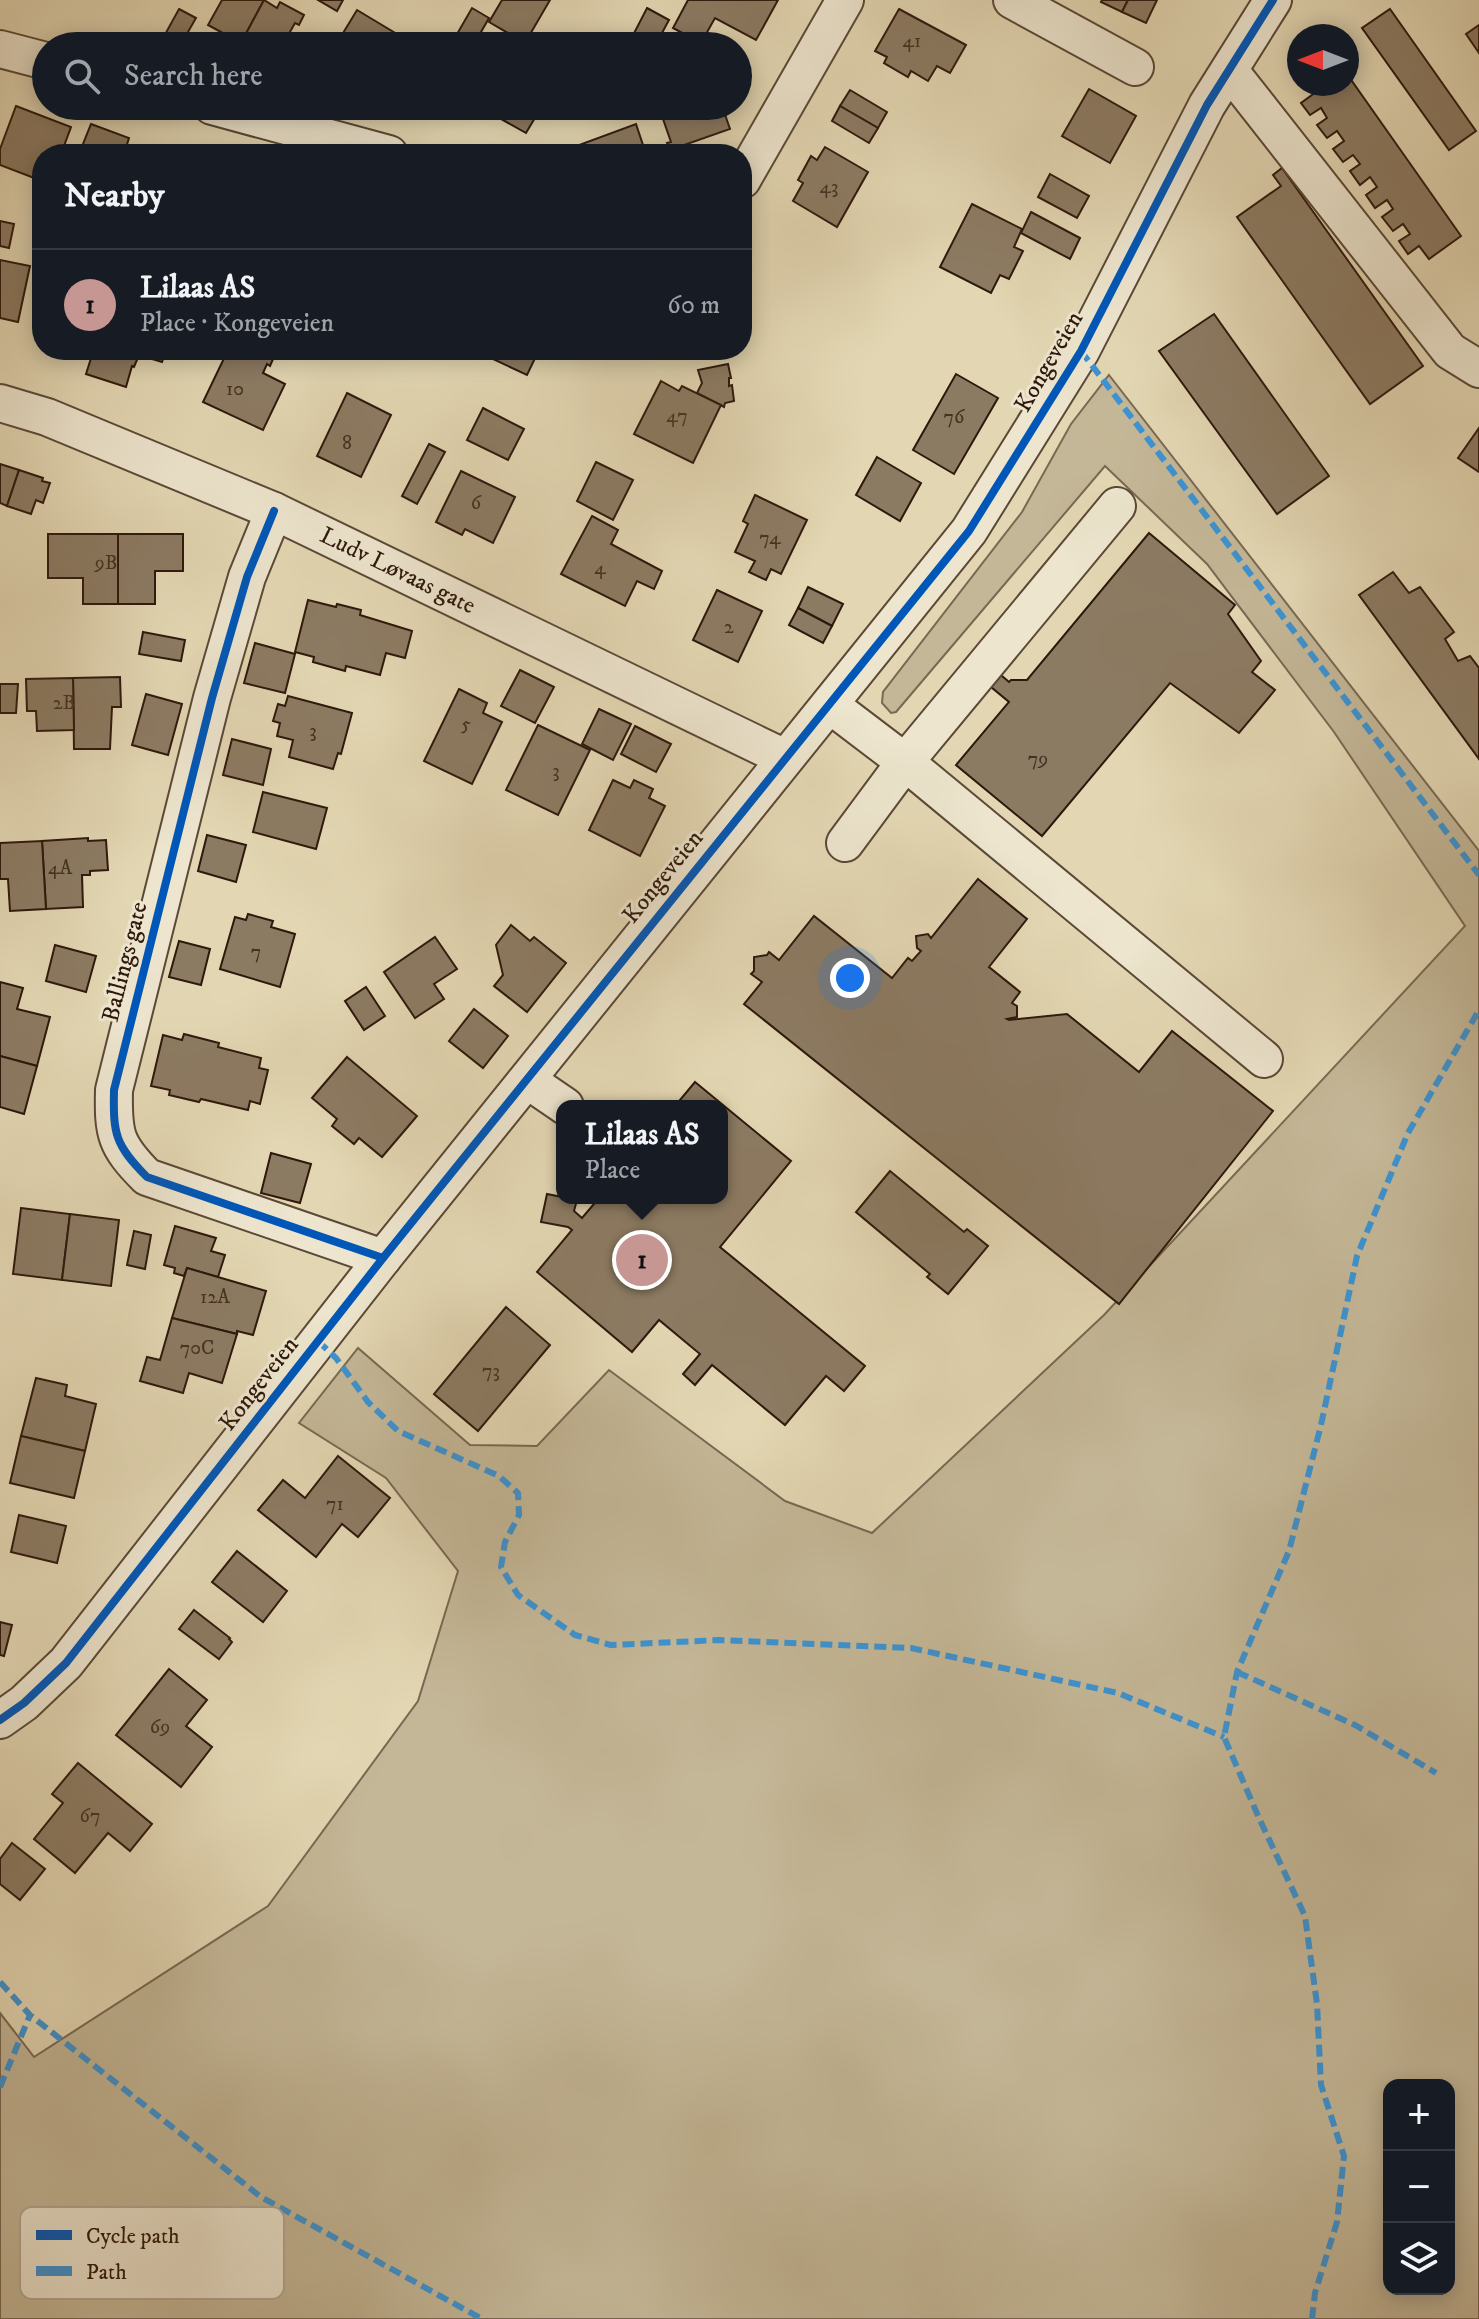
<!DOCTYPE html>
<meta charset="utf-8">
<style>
body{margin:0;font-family:"IM FELL DW Pica",serif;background:#20242c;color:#f1f3f6}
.controls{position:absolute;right:24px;bottom:24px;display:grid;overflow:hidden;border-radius:16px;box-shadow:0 4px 20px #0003}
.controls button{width:72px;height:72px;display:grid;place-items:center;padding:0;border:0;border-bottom:2px solid #363941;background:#171b24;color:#f1f3f6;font:40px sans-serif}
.compass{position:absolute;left:1287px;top:24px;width:72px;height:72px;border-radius:50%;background:#171b24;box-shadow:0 4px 20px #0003;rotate:270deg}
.you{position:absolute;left:850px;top:978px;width:28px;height:28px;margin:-20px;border:6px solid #fff;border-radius:50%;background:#1a73e8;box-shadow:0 0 0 12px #1a73e833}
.badge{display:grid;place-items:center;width:52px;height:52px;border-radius:50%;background:#c59692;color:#111;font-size:26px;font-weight:700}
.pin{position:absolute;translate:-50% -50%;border:4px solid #fff;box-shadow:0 2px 8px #0006}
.popup{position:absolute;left:556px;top:1100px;width:172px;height:104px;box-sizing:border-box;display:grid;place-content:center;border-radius:16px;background:#171b24;filter:drop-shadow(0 2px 6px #0005);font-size:26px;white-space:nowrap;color:#9ea1a6}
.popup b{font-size:30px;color:#f1f3f6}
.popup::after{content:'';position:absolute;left:50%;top:100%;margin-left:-16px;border:16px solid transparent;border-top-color:#171b24}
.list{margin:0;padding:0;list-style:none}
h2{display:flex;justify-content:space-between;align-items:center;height:104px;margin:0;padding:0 32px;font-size:34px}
h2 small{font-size:26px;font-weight:400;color:#9ea1a6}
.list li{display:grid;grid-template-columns:52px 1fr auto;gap:24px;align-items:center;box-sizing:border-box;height:112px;padding:0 32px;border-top:2px solid #363941}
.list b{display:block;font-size:30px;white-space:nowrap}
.list p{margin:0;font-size:26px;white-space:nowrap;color:#9ea1a6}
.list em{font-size:26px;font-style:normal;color:#9ea1a6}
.icon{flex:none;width:44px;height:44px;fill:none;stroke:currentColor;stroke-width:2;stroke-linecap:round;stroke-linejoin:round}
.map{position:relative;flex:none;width:1479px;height:2319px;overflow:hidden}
.search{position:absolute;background:#171b24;box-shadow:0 4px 20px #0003;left:32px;top:32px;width:720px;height:88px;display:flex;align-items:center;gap:20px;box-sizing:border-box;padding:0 28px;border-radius:44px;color:#9ea1a6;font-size:30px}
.panel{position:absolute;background:#171b24;box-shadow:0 4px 20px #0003;left:32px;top:144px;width:720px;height:216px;border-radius:32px}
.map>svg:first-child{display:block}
.green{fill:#c4b797;stroke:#796852;stroke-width:2;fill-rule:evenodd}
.building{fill:#8c7b63;stroke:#2e180c;stroke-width:2}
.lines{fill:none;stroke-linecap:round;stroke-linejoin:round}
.minor-casing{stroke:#5b4836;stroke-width:40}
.minor{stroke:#ede5ce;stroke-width:36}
.quiet{stroke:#3c93d2;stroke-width:6;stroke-dasharray:12 6;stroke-linecap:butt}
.cycleway-casing{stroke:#ede5ce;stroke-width:13}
.cycleway{stroke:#0057b8;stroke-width:8}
.labels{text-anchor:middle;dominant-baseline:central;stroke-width:6;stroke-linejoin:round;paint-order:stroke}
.number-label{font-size:20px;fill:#463122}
.street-label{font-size:24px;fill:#2e180c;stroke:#ede5ce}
.key{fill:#ede5ce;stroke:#b4a894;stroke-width:2}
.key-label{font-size:22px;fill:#2e180c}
</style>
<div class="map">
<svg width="1479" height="2319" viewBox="0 0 1479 2319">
<rect width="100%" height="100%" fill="#e3d7b3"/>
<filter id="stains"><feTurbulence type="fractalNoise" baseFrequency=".0025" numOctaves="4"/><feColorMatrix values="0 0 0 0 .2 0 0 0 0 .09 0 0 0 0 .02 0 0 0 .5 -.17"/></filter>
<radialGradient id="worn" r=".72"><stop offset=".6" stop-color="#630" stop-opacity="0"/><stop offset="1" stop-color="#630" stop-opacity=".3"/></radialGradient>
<!-- green -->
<path class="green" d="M1109,375L1479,851V2319H0V2013L34,2057L268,1906L418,1701L458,1571L386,1478L299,1423L358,1348L470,1445L537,1446L609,1370L785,1501L872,1533L1104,1315L1465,926L1334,732L1207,564L1105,466L896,712L891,713L882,703L883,692L1022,512L1071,424ZM1389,2085H1449V2289H1389Z"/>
<!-- building -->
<g class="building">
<polygon points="222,0 264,0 241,43 208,25"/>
<polygon points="264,0 277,8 280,2 304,15 299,25 295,23 282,46 246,46 241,43"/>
<polygon points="318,0 343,0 337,11"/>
<polygon points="502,0 550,0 525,43 489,22"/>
<polygon points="688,0 778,0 756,40 715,18 701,43 673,28"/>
<polygon points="1102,0 1128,0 1122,12 1101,2"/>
<polygon points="1128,0 1157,0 1146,23 1122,12"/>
<polygon points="472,8 489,18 473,46 462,46 453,41"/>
<polygon points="647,8 669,20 655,46 639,46 630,41"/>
<polygon points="179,9 196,18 180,46 177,46 163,38"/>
<polygon points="899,9 966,45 950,73 937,66 928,81 911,71 908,77 884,63 887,57 875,51"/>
<polygon points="1390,9 1476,131 1449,150 1362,28"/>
<polygon points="357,10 402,37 397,46 350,46 351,44 340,38"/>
<polygon points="1479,25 1479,53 1466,34"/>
<polygon points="402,37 418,46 397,46"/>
<polygon points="1347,74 1461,236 1429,259 1419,246 1408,254 1399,241 1410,234 1403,224 1393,231 1382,217 1393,209 1387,200 1375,208 1366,195 1377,187 1370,177 1360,185 1350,171 1360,164 1353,155 1343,162 1333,149 1344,141 1337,131 1327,138 1317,125 1327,118 1321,108 1310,115 1301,103 1327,84 1347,84"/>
<polygon points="1089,89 1136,116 1110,163 1062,136"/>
<polygon points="850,90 887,112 878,128 840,106"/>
<polygon points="16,106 71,127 61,154 42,154 42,181 0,165 0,149"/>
<polygon points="478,106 542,106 526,133"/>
<polygon points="689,106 722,106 730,129 670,150 667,143 671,142 662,116"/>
<polygon points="840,106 878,128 869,143 832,121"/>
<polygon points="91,124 129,138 124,154 79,154"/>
<polygon points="636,124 645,151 649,150 651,154 582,154 579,145"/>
<polygon points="825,147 868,172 837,227 793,201 803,183 798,180 811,156 817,160"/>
<polygon points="1282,168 1423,366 1370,404 1237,217 1281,186 1273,175"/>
<polygon points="1050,174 1089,196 1077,218 1038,197"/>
<polygon points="972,204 1022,229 1014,247 1023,251 1009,279 1000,275 991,293 940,267"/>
<polygon points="1031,212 1080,238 1070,259 1021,233"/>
<polygon points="0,221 14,224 9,248 0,246"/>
<polygon points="0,260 30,266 18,322 0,318"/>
<polygon points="1214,314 1329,476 1277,514 1159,351"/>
<polygon points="85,350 166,350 162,362 139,355 134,367 132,366 126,387 86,374 93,352"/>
<polygon points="228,350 277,350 270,366 267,364 263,373 285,384 263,430 203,402"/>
<polygon points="497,350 539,350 527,375 493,359"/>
<polygon points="728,364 731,378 729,378 729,386 732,385 734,401 725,403 724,407 697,393 702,383 698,370"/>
<polygon points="956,374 998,398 954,474 913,450"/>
<polygon points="661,381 679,391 682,386 721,405 693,463 634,434"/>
<polygon points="347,393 391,415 361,477 317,456"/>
<polygon points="483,408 524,429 508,460 467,440"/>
<polygon points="1479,428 1479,472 1458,458"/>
<polygon points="429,444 445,452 417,504 402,496"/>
<polygon points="877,457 921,483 900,521 856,495"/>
<polygon points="596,462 633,480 613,520 577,501"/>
<polygon points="0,464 19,470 7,506 0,503"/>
<polygon points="19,470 43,478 42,481 50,483 43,503 36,500 31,514 7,506"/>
<polygon points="461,471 515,497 493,543 465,529 462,535 436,522"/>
<polygon points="755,495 807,520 781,574 771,569 766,580 749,572 755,561 735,552 748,524 743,521"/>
<polygon points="592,516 618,530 611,544 662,571 654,589 637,581 625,606 561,574"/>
<polygon points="1149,533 1235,605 1228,614 1261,661 1252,672 1275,690 1239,733 1170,683 1042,836 956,765 1009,702 985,682 995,670 1009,682 1011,680 1027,680"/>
<polygon points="48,534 118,534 118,604 83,604 83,578 48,578"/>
<polygon points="118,534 183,534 183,571 155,571 155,604 118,604"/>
<polygon points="1393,572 1409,593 1420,587 1454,632 1445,639 1458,661 1470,656 1479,668 1479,759 1359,595"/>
<polygon points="808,587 843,604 832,626 798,608"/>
<polygon points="717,590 762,611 738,662 693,640"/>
<polygon points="308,600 336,607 337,604 361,610 360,615 412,631 405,658 386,653 380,675 346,666 345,671 313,662 314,657 295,652"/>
<polygon points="798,608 832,626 823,643 789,625"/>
<polygon points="143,632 185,640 181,661 139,654"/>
<polygon points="255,643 295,654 285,693 244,683"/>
<polygon points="520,670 554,687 535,723 501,706"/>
<polygon points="120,677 121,707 112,707 110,749 74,749 73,678"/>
<polygon points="73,678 74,730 37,731 36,711 27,711 26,679"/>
<polygon points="0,684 18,684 16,713 0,713"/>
<polygon points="459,689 487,703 483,713 502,722 472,784 424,761"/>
<polygon points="146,694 182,704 168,755 132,745"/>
<polygon points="288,696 352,713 341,754 338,753 333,769 289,757 293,740 277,736 280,723 273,721 278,704 285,706"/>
<polygon points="599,709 631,724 613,760 582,744"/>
<polygon points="538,725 590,750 558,815 506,790"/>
<polygon points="635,726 671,744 656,772 621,754"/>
<polygon points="232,739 271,749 263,785 223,775"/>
<polygon points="613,780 630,788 634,780 653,789 649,798 665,806 640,856 589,830"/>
<polygon points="263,792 327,808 316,849 253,832"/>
<polygon points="207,835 246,845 236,882 198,871"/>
<polygon points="88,838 88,841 106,840 108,870 90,871 90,875 82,875 83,907 46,909 42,841"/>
<polygon points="42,841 46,909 10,911 8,879 0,879 0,843"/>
<polygon points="978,879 1027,919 989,967 1020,992 1012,1003 1017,1006 1017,1017 1007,1019 1009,1020 1067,1014 1139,1072 1172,1031 1273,1111 1119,1304 744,1004 762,982 751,974 754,971 754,957 767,955 769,952 779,960 814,916 892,978 908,958 912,961 921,951 917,948 916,936 928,934 931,938"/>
<polygon points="248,914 273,921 271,927 295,934 280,987 220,969 235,917 246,920"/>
<polygon points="511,925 530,941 534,937 566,963 527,1012 494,986 503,975 496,945"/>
<polygon points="435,937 457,969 434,984 444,999 415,1018 384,972"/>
<polygon points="179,941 210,949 201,985 169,977"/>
<polygon points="55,945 96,956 86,992 46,981"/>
<polygon points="0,982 23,988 17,1009 50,1017 37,1066 0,1056"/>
<polygon points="366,987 385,1016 364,1030 345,1001"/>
<polygon points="474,1009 508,1036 483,1068 449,1041"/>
<polygon points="184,1034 219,1043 218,1047 261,1058 259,1068 268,1070 260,1104 250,1101 248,1110 201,1099 199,1102 169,1095 170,1090 151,1086 163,1035 182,1040"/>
<polygon points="0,1056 37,1066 24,1114 0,1107"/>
<polygon points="347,1057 417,1116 382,1157 359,1138 354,1144 332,1126 337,1119 312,1098"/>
<polygon points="695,1082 791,1161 720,1247 865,1366 844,1391 826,1376 785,1425 712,1365 695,1385 683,1374 700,1354 659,1320 632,1352 537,1272 572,1230 568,1227 541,1222 547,1194 577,1200 574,1211 582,1218 599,1198 722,1198 722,1106 675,1106"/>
<polygon points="271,1153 311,1164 300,1203 261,1193"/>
<polygon points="890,1171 964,1232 967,1229 988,1246 948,1294 927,1277 930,1274 856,1212"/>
<polygon points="21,1208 70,1214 62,1280 13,1274"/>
<polygon points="70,1214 119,1220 111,1286 62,1280"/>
<polygon points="175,1226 216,1238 211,1251 225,1255 218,1277 187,1268 184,1276 174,1273 175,1268 164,1265"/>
<polygon points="134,1231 151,1235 145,1269 127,1265"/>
<polygon points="187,1268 266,1291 253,1335 237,1331 237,1334 172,1318"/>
<polygon points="506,1307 550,1345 478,1431 434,1394"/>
<polygon points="172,1318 237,1334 222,1383 189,1373 183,1393 140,1381 147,1357 160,1360"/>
<polygon points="36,1378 67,1385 65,1396 96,1404 85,1451 21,1436"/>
<polygon points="21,1436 85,1451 74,1498 10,1483"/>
<polygon points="338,1456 390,1498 358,1537 342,1524 316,1557 258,1510 283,1480 305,1498"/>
<polygon points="19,1515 66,1526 57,1563 11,1552"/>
<polygon points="237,1551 287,1591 263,1622 212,1582"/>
<polygon points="194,1610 230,1638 229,1639 232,1642 219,1659 179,1629"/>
<polygon points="0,1622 12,1625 4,1656 0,1655"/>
<polygon points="169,1669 207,1700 186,1726 212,1747 181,1787 116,1735"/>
<polygon points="78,1763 152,1824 130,1851 108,1833 75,1873 34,1839 63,1803 52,1794"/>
<polygon points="12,1843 45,1869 20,1900 0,1884 0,1859"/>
</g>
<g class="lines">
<!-- minor casing -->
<g class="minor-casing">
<g id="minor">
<polyline points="1012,0 1135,67"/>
<polyline points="0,49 46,61"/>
<polyline points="1230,71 1450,351 1479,369"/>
<polyline points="212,106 389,154"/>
<polyline points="742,180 845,0"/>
<path id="s1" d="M0,403L47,417L274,511L785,758"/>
<path d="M274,511L247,577L212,698L114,1090C113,1134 115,1145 147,1177L383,1258"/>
<polyline points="830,705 905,762 1264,1059"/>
<polyline points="845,843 905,762 1117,506"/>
<polyline points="527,1080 565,1106"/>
<polyline points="0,1720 24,1703 66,1663 383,1258 969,531 1081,351 1207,105 1273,0"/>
</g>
</g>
<!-- minor -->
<use href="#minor" class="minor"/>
<!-- quiet -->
<g class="quiet">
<polyline points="1081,351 1479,875"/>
<polyline points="318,1341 336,1358 368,1402 398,1431 499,1476 518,1493 519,1515 505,1542 501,1567 518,1595 575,1635 611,1645 720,1640 911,1648 1118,1693 1224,1737"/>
<polyline points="1237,1672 1355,1725 1436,1773"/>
<polyline points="0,1982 30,2015 261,2197 482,2319"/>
<polyline points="0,2087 30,2015"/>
<polyline points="1312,2319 1315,2293 1337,2222 1344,2156 1321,2085 1317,2004 1305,1916 1259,1818 1224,1737 1237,1672 1289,1551 1321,1425 1357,1256 1408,1133 1479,1010"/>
</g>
<!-- cycleway casing -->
<g class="cycleway-casing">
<g id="cycleway">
<path d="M274,511L247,577L212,698L114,1090C113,1134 115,1145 147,1177L383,1258"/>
<polyline points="0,1720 24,1703 66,1663 383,1258 969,531 1081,351 1207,105 1273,0"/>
</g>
</g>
<!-- cycleway -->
<use href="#cycleway" class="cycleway"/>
</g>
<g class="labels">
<!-- number labels -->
<g class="number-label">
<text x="912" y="41">41</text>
<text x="829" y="187">43</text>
<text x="235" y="389">10</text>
<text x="677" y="416">47</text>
<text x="954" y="417">76</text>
<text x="347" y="443">8</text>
<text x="476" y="503">6</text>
<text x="770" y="538">74</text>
<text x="106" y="563">9B</text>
<text x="600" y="568">4</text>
<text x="729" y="627">2</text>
<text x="64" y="703">2B</text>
<text x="466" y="724">5</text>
<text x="313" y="731">3</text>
<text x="1038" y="759">79</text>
<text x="556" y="771">3</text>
<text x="60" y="868">4A</text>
<text x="256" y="952">7</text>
<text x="215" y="1297">12A</text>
<text x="197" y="1348">70C</text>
<text x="491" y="1371">73</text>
<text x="335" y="1504">71</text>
<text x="160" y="1727">69</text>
<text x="90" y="1816">67</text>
</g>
<!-- street labels -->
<g class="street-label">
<text transform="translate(1049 362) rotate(-60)">Kongeveien</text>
<text stroke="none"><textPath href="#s1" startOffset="432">Ludv Løvaas gate</textPath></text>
<text transform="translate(663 877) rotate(-51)">Kongeveien</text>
<text transform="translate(125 962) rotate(-76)">Ballings gate</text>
<text transform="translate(259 1384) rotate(-52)">Kongeveien</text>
</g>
</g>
<!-- legend -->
<rect x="20" y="2207" width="264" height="92" rx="12" class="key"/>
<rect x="36" y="2230" width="36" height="10" fill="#0057b8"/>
<rect x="36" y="2266" width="36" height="10" fill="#3c93d2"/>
<g class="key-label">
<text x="86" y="2243">Cycle path</text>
<text x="86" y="2279">Path</text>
</g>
<rect width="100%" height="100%" filter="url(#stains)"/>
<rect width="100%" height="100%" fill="url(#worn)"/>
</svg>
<div class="controls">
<button>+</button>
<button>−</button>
<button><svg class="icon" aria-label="layers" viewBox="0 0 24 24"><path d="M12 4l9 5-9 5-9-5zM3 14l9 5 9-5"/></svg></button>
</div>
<svg class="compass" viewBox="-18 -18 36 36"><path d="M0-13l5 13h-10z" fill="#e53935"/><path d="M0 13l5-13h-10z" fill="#9ea1a6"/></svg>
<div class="you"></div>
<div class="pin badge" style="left:642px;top:1260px">1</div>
<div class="popup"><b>Lilaas AS</b>Place</div>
<div class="search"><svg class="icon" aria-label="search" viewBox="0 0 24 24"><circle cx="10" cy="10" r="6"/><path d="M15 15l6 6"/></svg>Search here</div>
<section class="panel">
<h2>Nearby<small></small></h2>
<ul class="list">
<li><span class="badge">1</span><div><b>Lilaas AS</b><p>Place · Kongeveien</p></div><em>60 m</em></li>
</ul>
</section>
</div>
